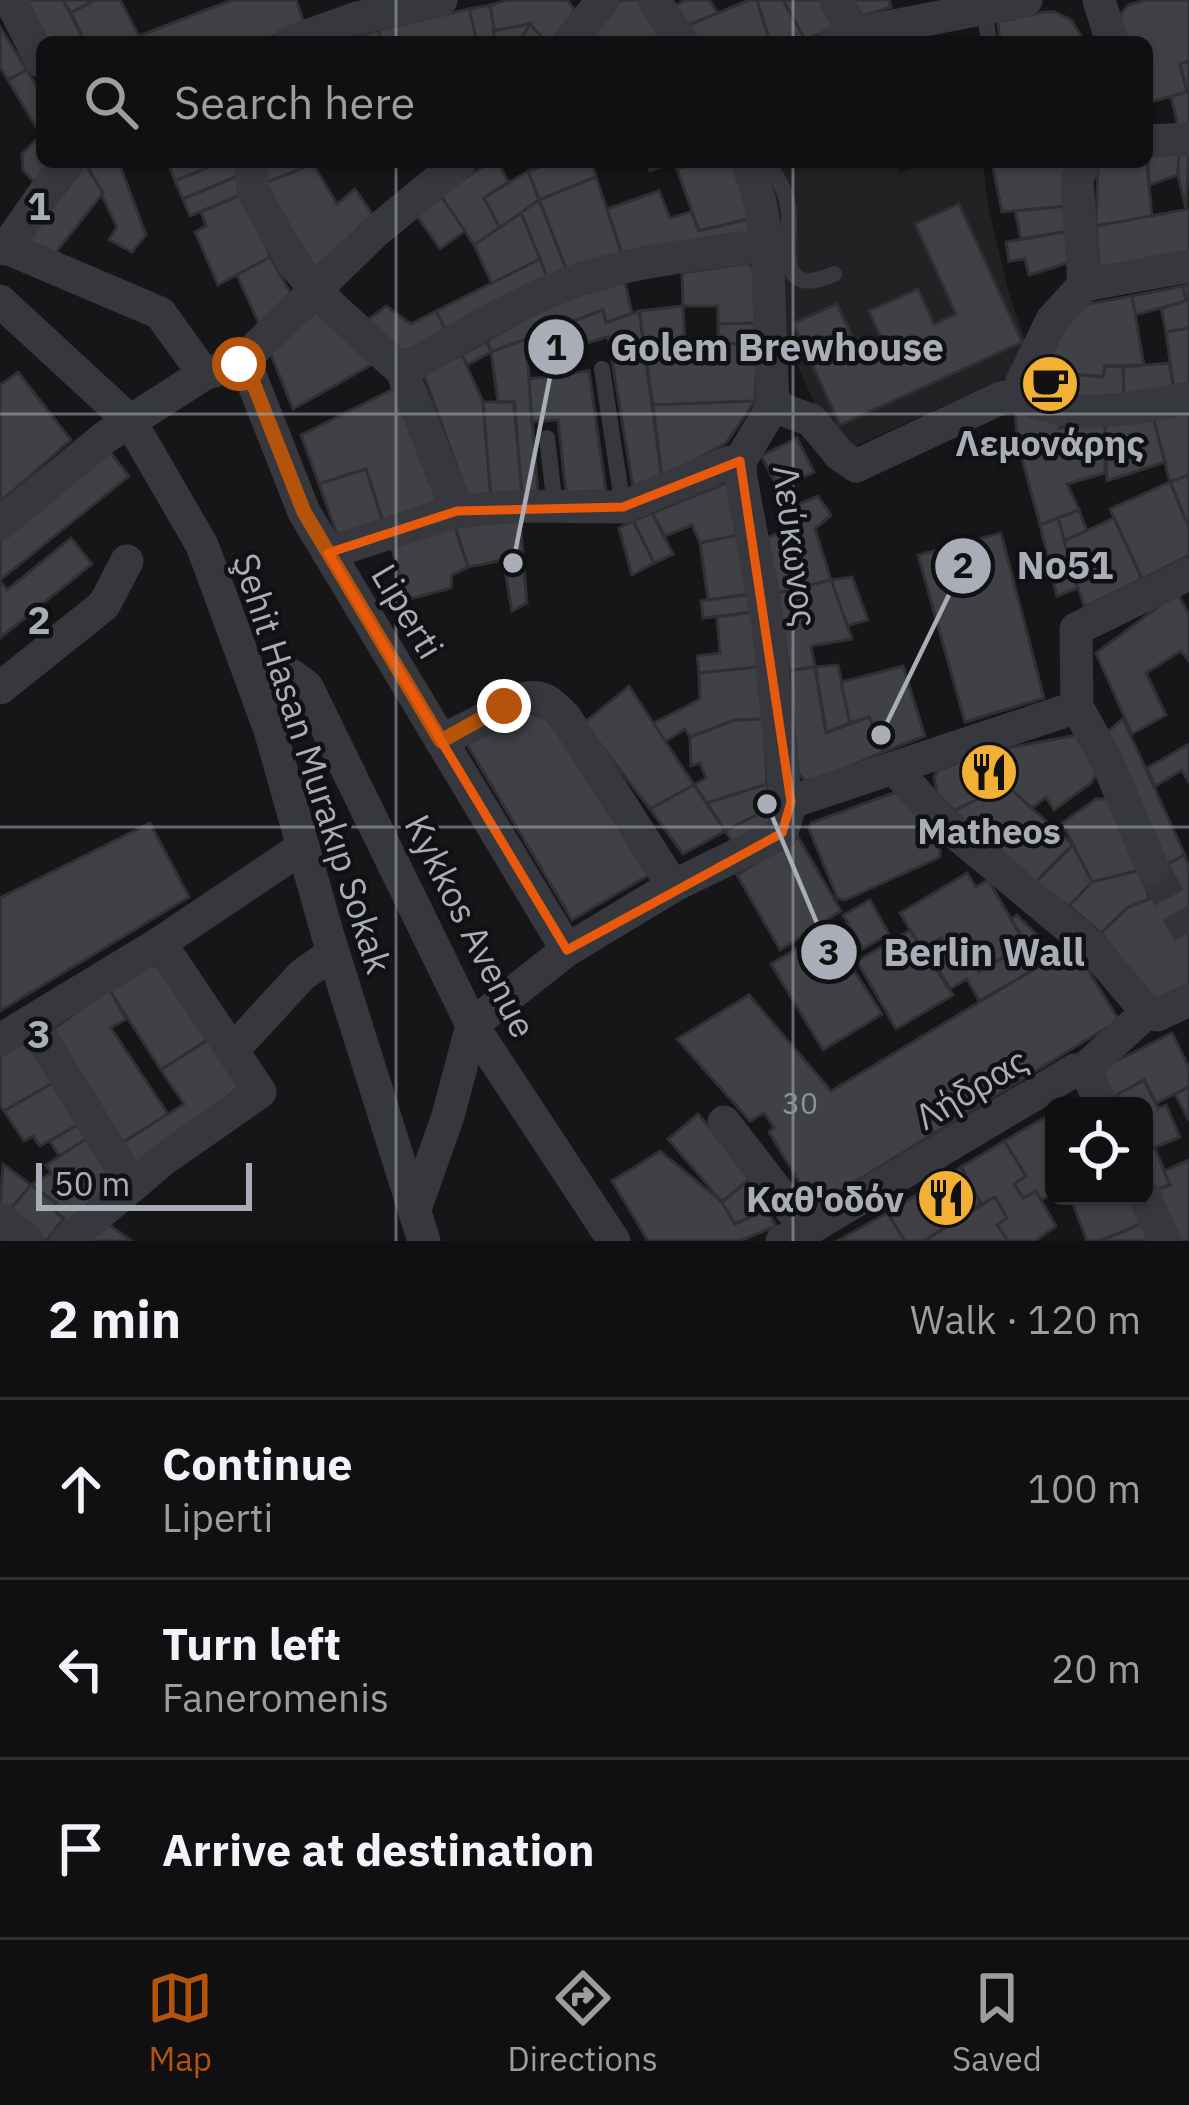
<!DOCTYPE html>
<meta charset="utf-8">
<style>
body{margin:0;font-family:"IBM Plex Sans",sans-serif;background:#1e1e20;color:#f1f3f6}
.controls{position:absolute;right:36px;bottom:36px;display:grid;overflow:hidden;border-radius:18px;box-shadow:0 3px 9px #0004}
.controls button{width:108px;height:108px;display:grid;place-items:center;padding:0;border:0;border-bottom:3px solid #303032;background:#101012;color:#f1f3f6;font:60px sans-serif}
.scale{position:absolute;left:36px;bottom:30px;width:216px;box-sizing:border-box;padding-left:12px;border:6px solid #a8adb8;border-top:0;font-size:33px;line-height:42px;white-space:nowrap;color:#a8adb8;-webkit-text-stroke:9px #111113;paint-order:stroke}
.stop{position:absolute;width:36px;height:36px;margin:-27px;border:9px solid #b45309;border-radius:50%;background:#fff}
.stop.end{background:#b45309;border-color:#fff;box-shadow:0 3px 12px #0008}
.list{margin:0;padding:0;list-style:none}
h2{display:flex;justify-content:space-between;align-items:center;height:156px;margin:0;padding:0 48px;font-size:51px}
h2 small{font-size:39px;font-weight:400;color:#9c9d9f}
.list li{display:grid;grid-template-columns:78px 1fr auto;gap:36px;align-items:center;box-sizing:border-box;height:180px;padding:0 48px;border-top:3px solid #303032}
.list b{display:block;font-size:45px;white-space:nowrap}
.list p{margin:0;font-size:39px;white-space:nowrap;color:#9c9d9f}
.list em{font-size:39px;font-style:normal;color:#9c9d9f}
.icon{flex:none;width:66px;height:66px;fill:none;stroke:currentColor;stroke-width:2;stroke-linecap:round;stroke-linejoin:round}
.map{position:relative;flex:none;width:1189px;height:1241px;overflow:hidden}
.search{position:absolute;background:#101012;box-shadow:0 3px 9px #0004;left:36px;right:36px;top:36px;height:132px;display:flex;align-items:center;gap:30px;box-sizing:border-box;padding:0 42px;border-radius:18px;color:#9c9d9f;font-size:45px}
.sheet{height:696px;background:#101012}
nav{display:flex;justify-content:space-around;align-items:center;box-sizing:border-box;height:168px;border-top:3px solid #303032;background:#101012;font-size:33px;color:#9c9d9f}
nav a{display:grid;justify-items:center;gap:6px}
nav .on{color:#b45309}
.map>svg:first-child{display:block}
.built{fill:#222225}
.building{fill:#404145;stroke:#303034;stroke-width:3}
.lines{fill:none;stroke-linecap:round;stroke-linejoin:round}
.street-tunnel{stroke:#333438;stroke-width:33;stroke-dasharray:33 16;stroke-linecap:butt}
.lane{stroke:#37383d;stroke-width:16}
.street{stroke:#37383d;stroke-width:33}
.route{stroke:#b45309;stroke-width:15}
.marked{fill:none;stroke:#e8590c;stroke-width:9;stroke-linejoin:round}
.grid{fill:none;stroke:#a8adb8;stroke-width:3;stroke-opacity:0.55}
.labels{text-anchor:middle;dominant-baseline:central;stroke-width:9;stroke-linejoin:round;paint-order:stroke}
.number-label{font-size:30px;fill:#8e929b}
.poi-label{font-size:36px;font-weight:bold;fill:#a8adb8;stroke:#111113}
.street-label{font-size:36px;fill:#a8adb8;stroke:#111113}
.grid-label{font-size:39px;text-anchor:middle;font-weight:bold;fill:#a8adb8;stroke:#111113;stroke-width:9;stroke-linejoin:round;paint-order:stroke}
.leader{fill:none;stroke:#a8adb8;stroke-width:4.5}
.callout-dot{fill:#a8adb8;stroke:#111113;stroke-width:4.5}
.mark-label{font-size:36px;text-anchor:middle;font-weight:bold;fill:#111}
.callout-label{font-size:39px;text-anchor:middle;font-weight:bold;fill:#a8adb8;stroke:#111113;stroke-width:9;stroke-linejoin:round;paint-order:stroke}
</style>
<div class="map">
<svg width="1189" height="1241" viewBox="0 0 1189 1241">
<rect width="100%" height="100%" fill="#161618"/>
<!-- built -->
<polygon class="built" points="760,162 896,162 900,172 935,162 983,162 988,206 1008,290 1025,340 1020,371 849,449 817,409 778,320"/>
<!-- building -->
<g class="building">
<polygon points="27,0 63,0 85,42 48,42"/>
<polygon points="63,0 95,0 71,13"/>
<polygon points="95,0 120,0 139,36 232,0 296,0 304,22 260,42 85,42 71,13"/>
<polygon points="508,0 567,0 575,10 552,42 546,42 530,24 493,31 490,5"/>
<polygon points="620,0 644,0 666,32 652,42 585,42"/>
<polygon points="685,0 709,0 718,13 689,25 675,6"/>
<polygon points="749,0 757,0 770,42 700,42 689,25"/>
<polygon points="757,0 783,0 805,39 770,42"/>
<polygon points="783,0 820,0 837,28 805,39"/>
<polygon points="852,0 889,0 891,7 863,16"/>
<polygon points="1146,0 1189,0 1189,61 1180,64 1187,92 1147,103 1147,42 1124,42 1120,15 1128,5"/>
<polygon points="490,5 496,42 477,42 469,9"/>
<polygon points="469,9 477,42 382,42 378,30"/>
<polygon points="1044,12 1055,12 1071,20 1085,42 1000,42 998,22"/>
<polygon points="530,24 519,42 496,42 493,31"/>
<polygon points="530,24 546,42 519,42"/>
<polygon points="0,27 27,70 8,80 0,67"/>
<polygon points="378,30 382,42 341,42 357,37"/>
<polygon points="1189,61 1189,130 1179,130 1171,97 1187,92 1180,64"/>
<polygon points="27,70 42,95 42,137 8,80"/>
<polygon points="40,136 42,162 50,162 40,188 23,170 22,154"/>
<polygon points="1179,150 1178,175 1149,185 1147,152"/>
<polygon points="1179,150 1189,151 1186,210 1178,175"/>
<polygon points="86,162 117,162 121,168 146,235 132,252 109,240 117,227"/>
<polygon points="170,162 222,162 175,181 168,163"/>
<polygon points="222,162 242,162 243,174 183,199 175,181"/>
<polygon points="263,162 312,162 313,164 263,184"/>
<polygon points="490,162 498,162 508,182 484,198 500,228 474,245 440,195"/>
<polygon points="553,162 592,162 596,177 539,200 528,171"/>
<polygon points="648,162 697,162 698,163 677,169 674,162 650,171"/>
<polygon points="701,162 735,162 756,217 699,231 677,169"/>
<polygon points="992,162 1075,162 1069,206 1002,212"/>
<polygon points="1098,162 1147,162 1152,217 1096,226"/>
<polygon points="85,164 103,193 49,261 23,247"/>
<polygon points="313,164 337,204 355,189 374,217 315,268 263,184"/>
<polygon points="528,171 539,200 500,228 484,198"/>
<polygon points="243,174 245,193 190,216 183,199"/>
<polygon points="596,177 622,254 567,271 539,200"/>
<polygon points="659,191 670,218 691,212 699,231 756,217 752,235 622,254 607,209"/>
<polygon points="245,193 270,257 218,285 195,232 206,226 201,212"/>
<polygon points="440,195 465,231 440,249 415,213"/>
<polygon points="539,200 567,271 547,277 521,213"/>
<polygon points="959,204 1022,342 840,425 793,323 837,304 862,357 885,347 869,311 918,289 934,324 956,314 915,224"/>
<polygon points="1069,206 1070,231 1021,239 1015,211"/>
<polygon points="1189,209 1189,253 1099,271 1096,226"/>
<polygon points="521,213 540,259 492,284 474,245"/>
<polygon points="1070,231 1071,262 1029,275 1025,259 1009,261 1006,242"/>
<polygon points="270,257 295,301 260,326 237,275"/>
<polygon points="540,259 547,277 446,331 436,311"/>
<polygon points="748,263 758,274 757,323 718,324 718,306 683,306 682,273"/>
<polygon points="625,282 632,313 606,323 603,310 491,352 487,341 553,303"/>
<polygon points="1189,284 1189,328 1166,332 1161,308 1186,301 1183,286"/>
<polygon points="1183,286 1186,301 1135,315 1132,296"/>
<polygon points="1132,296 1144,365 1105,366 1103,377 1043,371 1075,306"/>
<polygon points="386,306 411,324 436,311 446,331 411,350 398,351 368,320"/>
<polygon points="683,306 685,345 644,346 639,311"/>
<polygon points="319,309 373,364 293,409 270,352"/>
<polygon points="603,310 606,323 639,311 662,478 633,487 608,337 527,359 526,339"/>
<polygon points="757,323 758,343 718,344 718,324"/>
<polygon points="1189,328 1189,387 1174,391 1166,332"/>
<polygon points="526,339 538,495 522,496 514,402 498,402 491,352"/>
<polygon points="487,341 491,352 467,365 462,355"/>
<polygon points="758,343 755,401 653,405 644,346"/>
<polygon points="462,355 483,402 491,497 468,498 423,372"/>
<polygon points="1169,363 1174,391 1124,399 1123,367"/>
<polygon points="1105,366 1123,367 1124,399 1043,399 1038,390 1043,371 1103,377"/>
<polygon points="589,371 606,491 566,493 558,420 532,422 529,379"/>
<polygon points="18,372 71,440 0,502 0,385"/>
<polygon points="395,388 442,507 384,526 366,469 319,484 301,435"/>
<polygon points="755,401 726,443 662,478 653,405"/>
<polygon points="483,402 514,402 522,496 491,497"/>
<polygon points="1189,409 1189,475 1170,482 1153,418"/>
<polygon points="1015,411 1061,417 1059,428 1105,423 1105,473 1067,484 1079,510 1040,525 1018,444"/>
<polygon points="1153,418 1165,462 1107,481 1105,423"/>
<polygon points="797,438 814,472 779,490 761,456"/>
<polygon points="110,452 129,476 0,580 0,540"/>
<polygon points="366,469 384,526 339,540 319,484"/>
<polygon points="1189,475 1189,528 1170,482"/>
<polygon points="729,482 743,534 700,543 692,525 665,536 652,513"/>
<polygon points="1170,482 1189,528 1189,555 1142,579 1110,509"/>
<polygon points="818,496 831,515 815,529 831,580 778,593 767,538 782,531 776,514"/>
<polygon points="1079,510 1087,531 1064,541 1058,518"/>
<polygon points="652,513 673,554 654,563 633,521"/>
<polygon points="1058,518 1078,588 1057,596 1040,525"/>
<polygon points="1114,518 1142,579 1084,607 1064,541"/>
<polygon points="520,520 527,603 512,611 503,560 468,567 455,527"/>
<polygon points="633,521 654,563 632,575 619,528"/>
<polygon points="455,527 468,567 452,575 451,588 406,600 391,545"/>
<polygon points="1001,533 1044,698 965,722 918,555"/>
<polygon points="743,534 752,594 708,600 700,543"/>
<polygon points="71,538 92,564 0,638 0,581 7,590"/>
<polygon points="852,577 868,620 847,626 831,580"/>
<polygon points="831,580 852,639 811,646 815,667 789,671 778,593"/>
<polygon points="1177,593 1189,614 1189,661 1181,651 1146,673 1166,715 1132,734 1096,653"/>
<polygon points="752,594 754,612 703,618 701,601"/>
<polygon points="754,612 758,667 699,673 697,656 720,653 717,617"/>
<polygon points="838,665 850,723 826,733 815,667"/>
<polygon points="903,666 925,736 883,752 869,717 850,723 841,682"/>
<polygon points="758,667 764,719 735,720 690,737 685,729 664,742 652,724 700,699 699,673"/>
<polygon points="815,667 826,733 869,717 883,752 813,782 804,780 798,772 789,671"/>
<polygon points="629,686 694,785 650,809 584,723"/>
<polygon points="529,713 547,718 654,872 572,920 466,743"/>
<polygon points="764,719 767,784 707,803 694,785 706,778 700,763 691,766 690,737 735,720"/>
<polygon points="1123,719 1185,855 1161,867 1107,732"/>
<polygon points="1082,734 1098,772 1091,783 1054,810 1046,797 1032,808 1006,785 992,751"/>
<polygon points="1189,744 1189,783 1182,770 1155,786 1147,768"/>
<polygon points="992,751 1006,785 954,811 937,793 934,777 938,770"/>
<polygon points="767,784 774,806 725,831 707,803"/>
<polygon points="694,785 725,831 683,854 650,809"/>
<polygon points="1006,785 1073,845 1034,884 954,811"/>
<polygon points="893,793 905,795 940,846 940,857 845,900 838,899 809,829 811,823"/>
<polygon points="1096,799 1108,799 1141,870 1092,882 1062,823"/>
<polygon points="766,810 778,827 739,851 725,831"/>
<polygon points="150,823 189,897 0,1011 0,898"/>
<polygon points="798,837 841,911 780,950 737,875"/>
<polygon points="1073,845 1092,882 1069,906 1034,884"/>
<polygon points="1185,855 1189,868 1189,988 1162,1001 1147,993 1101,933 1128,907 1149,899 1141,870 1161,867"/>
<polygon points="1141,870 1149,899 1128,907 1101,933 1069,906 1092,882"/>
<polygon points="967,873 976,887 988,880 1026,944 979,972 964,946 950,954 941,938 922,950 900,913"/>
<polygon points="870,900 889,934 863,949 843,915"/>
<polygon points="1017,915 1058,956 979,1001 967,979 950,989 926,948 941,938 950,954 964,946 979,972 1026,944 1011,919"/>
<polygon points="828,930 882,1014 823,1050 771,964"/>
<polygon points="910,930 953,995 896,1029 857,961"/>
<polygon points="1073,946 1119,1020 814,1207 769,1132 774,1128 764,1113 750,1121 677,1039 749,995 831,1091"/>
<polygon points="146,965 168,968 214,1036 161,1070 109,989"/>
<polygon points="109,989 126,1019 111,1028 168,1114 117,1146 45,1035"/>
<polygon points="23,1032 55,1082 4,1111 0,1105 0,1047"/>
<polygon points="1172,1033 1189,1067 1189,1087 1156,1103 1144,1080 1107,1100 1093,1073"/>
<polygon points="214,1036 241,1086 132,1168 117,1146 184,1104 161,1070"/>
<polygon points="1144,1080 1158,1108 1166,1105 1180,1137 1144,1152 1144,1106 1122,1106 1117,1095"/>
<polygon points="55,1082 81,1123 40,1146 33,1136 24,1141 4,1111"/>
<polygon points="1189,1087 1189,1121 1175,1094"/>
<polygon points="1054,1112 1054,1194 1041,1200 1036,1191 1023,1198 1014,1184 1026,1176 1004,1141"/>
<polygon points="698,1114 751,1178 722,1202 668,1139"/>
<polygon points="81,1123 89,1137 59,1156 50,1141"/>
<polygon points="89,1137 120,1184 58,1241 46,1241 64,1218 51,1209 56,1203 31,1185 51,1173 46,1165"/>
<polygon points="1004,1141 1026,1176 1014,1184 1023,1198 1036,1191 1056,1226 1035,1241 1008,1241 997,1225 1007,1218 995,1197 981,1204 961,1167"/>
<polygon points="1155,1148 1170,1185 1149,1194 1144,1182 1144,1152"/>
<polygon points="660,1151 722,1202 735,1224 767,1209 776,1226 740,1241 648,1241 612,1181"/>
<polygon points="1189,1160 1189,1241 1179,1241 1158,1189 1170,1185 1164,1171"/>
<polygon points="3,1164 31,1185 7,1213 0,1208"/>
<polygon points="961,1167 981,1204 924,1241 905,1241 887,1213"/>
<polygon points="751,1178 775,1205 735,1224 722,1202"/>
<polygon points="31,1185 56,1203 51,1209 64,1218 46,1241 7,1213"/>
<polygon points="1070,1196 1132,1196 1143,1223 1100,1241 1087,1241"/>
<polygon points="995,1197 1007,1218 997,1225 1008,1241 924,1241"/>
<polygon points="887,1213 905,1241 837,1241"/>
<polygon points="104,1221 132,1241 77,1241"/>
<polygon points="1143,1223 1151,1241 1104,1241 1103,1240"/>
</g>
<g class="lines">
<!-- street-tunnel -->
<polyline class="street-tunnel" points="1153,869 1189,933"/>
<!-- lane -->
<g class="lane">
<polyline points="984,8 989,42"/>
<path d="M767,162C775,174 786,190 788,205C794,238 770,302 834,274"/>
<polyline points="602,369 623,507"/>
<polyline points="547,438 555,506"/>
</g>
<!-- street -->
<g class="street">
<polyline points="10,0 42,62"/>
<polyline points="654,0 682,42"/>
<polyline points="836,0 853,34"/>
<polyline points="1099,0 1112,42"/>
<polyline points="290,42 357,18 441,0"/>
<polyline points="569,42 603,0"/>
<polyline points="834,42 853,34 1026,0"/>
<polyline points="1147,141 1189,139"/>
<polyline points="251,162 253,191 293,263 331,306 402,371 457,511"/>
<polyline points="747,162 760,202 767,244 773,406 740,461 741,478 768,625 785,795 791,802"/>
<polyline points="0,245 160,313 204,374"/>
<polyline points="5,249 66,162"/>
<polyline points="1084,285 1189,266"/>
<polyline points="0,301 130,421 202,545 270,730 328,936 424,1241"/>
<polyline points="239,364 252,380 304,512 567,950"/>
<path d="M402,371C461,337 519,300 584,278C642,259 706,254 767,244"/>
<polyline points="1015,396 1052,320 1084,285 1077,179 1085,162"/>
<path d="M773,406L811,420L840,455L856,466L1003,397C1025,394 1045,408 1067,410C1109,414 1148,406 1189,398"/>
<polyline points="0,524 104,438 204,374 239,364 375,232 460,162"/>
<polyline points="328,553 457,511 524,506 623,507 730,462 740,461"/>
<polyline points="253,683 291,675 307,687 472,1025 614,1241"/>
<polyline points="0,688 104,605 127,561"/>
<path d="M441,741L526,698C545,695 552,704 565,717L673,886"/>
<polyline points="895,769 941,821 1090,945 1147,1012"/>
<polyline points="791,802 1077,707"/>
<polyline points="1153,869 1106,759 1077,707 1076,629 1189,574"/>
<polyline points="31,1021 132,1185"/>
<polyline points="472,1025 567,950 673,886 782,833 791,802"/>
<polyline points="0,1040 160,943 303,847"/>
<polyline points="233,1050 302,975 333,953"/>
<polyline points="1087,1071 1101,1106"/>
<polyline points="724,1122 807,1230"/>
<polyline points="1144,1196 1165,1241"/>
<polyline points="415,1209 448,1116 472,1025"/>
<polyline points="0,1219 28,1241"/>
<polyline points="67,1241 164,1159 260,1092 160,943"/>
<polyline points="782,1241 807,1230 1075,1070 1087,1071 1088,1066 1147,1012 1157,1015 1189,1000"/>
</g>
</g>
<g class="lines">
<!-- route -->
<polyline class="route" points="239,364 252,380 304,512 441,741 504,706"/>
</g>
<!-- marked area -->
<path class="marked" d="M740,461L791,802L782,833L567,950L328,553L457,511L623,507Z"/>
<!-- grid -->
<path class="grid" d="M396,0V42M793,0V42M396,162V1241M793,162V1241M0,414H1189M0,827H1189"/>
<!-- icons -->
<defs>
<g id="cafe-disc" transform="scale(3)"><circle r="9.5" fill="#f2b134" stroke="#111113"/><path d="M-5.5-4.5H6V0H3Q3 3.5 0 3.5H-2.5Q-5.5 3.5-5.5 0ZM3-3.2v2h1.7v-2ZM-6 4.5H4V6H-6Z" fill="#111"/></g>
<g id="restaurant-disc" transform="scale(3)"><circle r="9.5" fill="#f2b134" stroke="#111113"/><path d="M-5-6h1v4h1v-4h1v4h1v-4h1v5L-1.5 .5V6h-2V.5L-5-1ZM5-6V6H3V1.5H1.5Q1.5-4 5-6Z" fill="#111"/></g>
</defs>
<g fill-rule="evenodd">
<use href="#cafe-disc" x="1050" y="384"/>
<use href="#restaurant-disc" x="989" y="772"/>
<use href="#restaurant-disc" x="946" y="1198"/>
</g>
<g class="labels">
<!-- number labels -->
<g class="number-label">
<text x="800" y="1102">30</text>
</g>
<!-- poi labels -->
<g class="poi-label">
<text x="1050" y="442">Λεμονάρης</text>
<text x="989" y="830">Matheos</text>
<text x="904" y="1198" text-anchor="end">Καθ'οδόν</text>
</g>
<!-- street labels -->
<g class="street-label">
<text transform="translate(796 546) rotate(83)">Λεύκωνος</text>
<text transform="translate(408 611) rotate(59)">Liperti</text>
<text transform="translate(313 763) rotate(72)">Şehit Hasan Murakıp Sokak</text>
<text transform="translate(471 926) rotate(63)">Kykkos Avenue</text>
<text transform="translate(971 1088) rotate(-31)">Λήδρας</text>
</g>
</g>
<g class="grid-label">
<text x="39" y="220">1</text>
<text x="39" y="634">2</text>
<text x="39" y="1048">3</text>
</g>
<!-- callouts -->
<path class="leader" d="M513 563L556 347M881 735L963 566M767 804L829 952"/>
<g class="callout-dot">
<circle cx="513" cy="563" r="12"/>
<circle cx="881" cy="735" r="12"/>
<circle cx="767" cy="804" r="12"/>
<circle cx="556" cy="347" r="30"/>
<circle cx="963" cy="566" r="30"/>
<circle cx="829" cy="952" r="30"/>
</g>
<g class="mark-label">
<text x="556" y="360">1</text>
<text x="963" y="578">2</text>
<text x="829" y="965">3</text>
</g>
<g class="callout-label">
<text x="777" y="361">Golem Brewhouse</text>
<text x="1065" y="579">No51</text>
<text x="984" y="966">Berlin Wall</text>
</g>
</svg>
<div class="controls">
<button><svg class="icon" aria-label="locate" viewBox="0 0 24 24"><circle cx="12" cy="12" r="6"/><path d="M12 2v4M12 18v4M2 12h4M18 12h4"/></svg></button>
</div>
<div class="scale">50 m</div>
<div class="stop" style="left:239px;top:364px"></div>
<div class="stop end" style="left:504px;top:706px"></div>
<div class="search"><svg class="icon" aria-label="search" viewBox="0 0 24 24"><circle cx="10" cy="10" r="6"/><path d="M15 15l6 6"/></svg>Search here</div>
</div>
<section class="sheet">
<h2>2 min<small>Walk · 120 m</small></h2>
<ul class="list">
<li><svg class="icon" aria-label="ahead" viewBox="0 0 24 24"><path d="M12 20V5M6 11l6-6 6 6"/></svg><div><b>Continue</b><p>Liperti</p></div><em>100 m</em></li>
<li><svg class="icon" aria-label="left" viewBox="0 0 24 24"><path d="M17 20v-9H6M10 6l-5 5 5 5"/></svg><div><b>Turn left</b><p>Faneromenis</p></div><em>20 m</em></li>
<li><svg class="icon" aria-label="arrive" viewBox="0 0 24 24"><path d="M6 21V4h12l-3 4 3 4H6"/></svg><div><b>Arrive at destination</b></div></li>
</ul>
</section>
<nav>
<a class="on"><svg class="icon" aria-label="map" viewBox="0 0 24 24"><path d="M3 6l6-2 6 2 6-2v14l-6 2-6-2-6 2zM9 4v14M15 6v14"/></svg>Map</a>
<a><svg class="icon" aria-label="directions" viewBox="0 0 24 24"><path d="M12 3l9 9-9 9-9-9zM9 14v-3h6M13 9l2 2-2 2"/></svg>Directions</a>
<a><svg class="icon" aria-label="saved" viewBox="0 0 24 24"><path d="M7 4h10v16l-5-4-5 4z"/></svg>Saved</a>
</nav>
